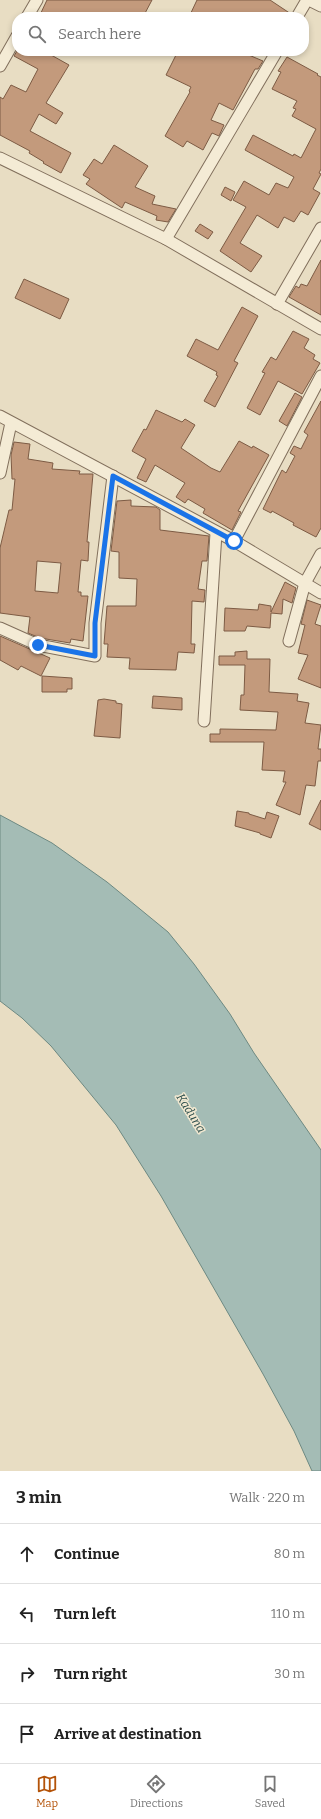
<!DOCTYPE html>
<meta charset="utf-8">
<style>
body{margin:0;font-family:Bitter,serif;background:#f2f2f2;color:#222}
.stop{position:absolute;width:12px;height:12px;margin:-9px;border:3px solid #1a73e8;border-radius:50%;background:#fff}
.stop.end{background:#1a73e8;border-color:#fff;box-shadow:0 1px 4px #0008}
.list{margin:0;padding:0;list-style:none}
h2{display:flex;justify-content:space-between;align-items:center;height:52px;margin:0;padding:0 16px;font-size:17px}
h2 small{font-size:13px;font-weight:400;color:#767676}
.list li{display:grid;grid-template-columns:26px 1fr auto;gap:12px;align-items:center;box-sizing:border-box;height:60px;padding:0 16px;border-top:1px solid #e0e0e0}
.list b{display:block;font-size:15px;white-space:nowrap}
.list em{font-size:13px;font-style:normal;color:#767676}
.icon{flex:none;width:22px;height:22px;fill:none;stroke:currentColor;stroke-width:2;stroke-linecap:round;stroke-linejoin:round}
.map{position:relative;flex:none;width:321px;height:1471px;overflow:hidden}
.search{position:absolute;background:#fff;box-shadow:0 2px 6px #0003;left:12px;right:12px;top:12px;height:44px;display:flex;align-items:center;gap:10px;box-sizing:border-box;padding:0 14px;border-radius:16px;color:#767676;font-size:15px}
.sheet{height:292px;background:#fff}
nav{display:flex;justify-content:space-around;align-items:center;box-sizing:border-box;height:56px;border-top:1px solid #e0e0e0;background:#fff;font-size:11px;color:#767676}
nav a{display:grid;justify-items:center;gap:2px}
nav .on{color:#b45309}
.map>svg:first-child{display:block}
.water{fill:#a4bcb5;stroke:#6d8982}
.building{fill:#c39a7c;stroke:#7d5b44;fill-rule:evenodd}
.lines{fill:none;stroke-linecap:round;stroke-linejoin:round}
.minor-casing{stroke:#816f5c;stroke-width:13}
.minor{stroke:#f4ebd5;stroke-width:11}
.route{stroke:#1a73e8;stroke-width:5}
.labels{text-anchor:middle;dominant-baseline:central;stroke-width:3;stroke-linejoin:round;paint-order:stroke}
.water-label{font-size:12px;font-style:italic;fill:#2f504e;stroke:#f1e8d1}
</style>
<div class="map">
<svg width="321" height="1471" viewBox="0 0 321 1471">
<rect width="100%" height="100%" fill="#e8ddc3"/>
<!-- water -->
<polygon class="water" points="0,815 52,843 107,882 168,932 194,964 230,1014 254,1053 321,1150 321,1471 312,1471 294,1431 263,1374 161,1196 116,1125 51,1046 22,1018 0,1001"/>
<!-- building -->
<g class="building">
<polygon points="47,0 152,0 143,17 39,17"/>
<polygon points="197,0 270,0 291,14 290,17 189,17"/>
<polygon points="17,51 44,51 69,65 46,103 63,113 56,124 39,114 30,131 71,153 61,173 43,163 44,162 29,153 30,151 0,135 0,97 3,99 11,85 26,92 38,69 14,56"/>
<polygon points="178,51 245,51 244,53 263,61 258,69 255,69 233,110 219,103 211,120 224,125 219,136 212,133 203,150 187,141 183,147 165,136 190,92 189,91 191,87 166,75"/>
<polygon points="287,57 318,74 317,75 321,77 321,169 319,173 321,174 313,189 320,193 308,215 301,211 294,222 284,217 278,228 257,215 240,243 262,256 251,272 220,251 246,207 233,200 244,181 269,195 276,183 288,188 294,177 245,150 253,135 293,156 294,154 301,158 316,129 292,116 296,109 293,108 297,101 272,89 281,72 278,71"/>
<polygon points="114,145 148,166 135,187 155,196 152,204 176,209 168,222 156,220 157,216 125,202 122,208 86,184 90,179 83,175 94,159 102,164"/>
<polygon points="225,187 235,192 231,201 221,195"/>
<polygon points="200,224 213,232 208,239 195,231"/>
<polygon points="321,260 321,315 289,297 296,286 299,288 301,284 307,286"/>
<polygon points="24,279 69,299 60,319 15,298"/>
<polygon points="242,307 258,316 234,361 238,363 215,407 204,401 218,376 216,375 217,372 187,356 196,339 218,350"/>
<polygon points="293,331 309,339 304,348 315,355 313,359 320,363 302,394 278,381 260,415 247,408 265,373 262,372 271,357 276,360"/>
<polygon points="295,393 302,397 287,426 279,421"/>
<polygon points="321,401 321,528 316,537 293,525 294,523 272,511 271,513 263,509 282,470 286,473 295,456 290,453 294,446 301,449 308,435 304,432"/>
<polygon points="156,410 182,422 185,419 195,425 181,448 211,468 220,472 239,441 252,448 253,446 269,455 238,511 241,512 232,530 203,513 205,509 188,499 185,503 176,497 185,483 155,465 146,482 137,478 146,459 132,451 144,429 146,430"/>
<path d="M14,442L30,444L28,459L53,463L52,469L80,471L79,474H93L87,542H89L88,561L81,560L78,592H81V596H88L83,641L71,639L70,643L40,638L28,633L30,617L0,613V548L9,510H12L15,479H12L11,455ZM37,561L61,563L58,593L35,591Z"/>
<polygon points="131,500 131,506 156,507 160,510 160,530 209,536 207,561 202,561 198,589 205,590 204,602 192,601 191,644 195,644 194,653 178,652 176,670 129,669 130,658 107,657 108,644 104,644 107,606 136,606 137,579 119,578 119,552 111,551 117,501"/>
<polygon points="285,582 296,588 292,603 283,599 282,614 271,613 270,628 247,626 245,631 224,631 225,608 258,610 259,604 271,606 271,612"/>
<polygon points="307,600 321,605 315,624 321,626 321,688 298,679 308,655 298,653 305,625 301,624"/>
<polygon points="0,636 50,658 41,676 21,666 18,670 0,660"/>
<polygon points="247,651 247,659 270,659 269,692 298,694 297,701 309,703 305,723 321,725 318,749 321,749 321,761 318,761 315,786 306,785 300,815 276,805 286,782 283,782 285,771 262,770 264,742 210,742 210,734 220,734 220,729 276,730 278,712 240,710 241,695 244,695 245,665 219,665 219,656 235,656 235,652"/>
<polygon points="42,676 72,678 72,689 67,689 67,692 42,692"/>
<polygon points="153,696 182,698 182,710 152,708"/>
<polygon points="104,699 116,701 116,703 122,704 120,738 94,736 98,700"/>
<polygon points="321,800 321,830 309,824"/>
<polygon points="237,811 249,813 249,814 265,819 267,812 279,816 271,838 260,834 260,833 235,826"/>
</g>
<g class="lines">
<!-- minor casing -->
<g class="minor-casing">
<g id="minor">
<polyline points="309,0 321,6"/>
<polyline points="27,17 37,0"/>
<polyline points="297,17 307,0"/>
<polyline points="0,66 17,36"/>
<polyline points="0,158 166,239 321,329"/>
<polyline points="166,239 277,51"/>
<polyline points="277,304 321,228"/>
<polyline points="0,416 234,541 321,593"/>
<polyline points="0,473 11,423"/>
<polyline points="234,541 321,376"/>
<polyline points="0,628 38,645 95,656 95,623 113,476"/>
<polyline points="289,641 305,583 321,554"/>
<polyline points="204,721 216,533"/>
</g>
</g>
<!-- minor -->
<use href="#minor" class="minor"/>
</g>
<g class="lines">
<!-- route -->
<polyline class="route" points="38,645 95,656 95,623 113,476 234,541"/>
</g>
<g class="labels">
<!-- water labels -->
<g class="water-label">
<text transform="translate(191 1113) rotate(58)">Kaduna</text>
</g>
</g>
</svg>
<div class="stop" style="left:234px;top:541px"></div>
<div class="stop end" style="left:38px;top:645px"></div>
<div class="search"><svg class="icon" aria-label="search" viewBox="0 0 24 24"><circle cx="10" cy="10" r="6"/><path d="M15 15l6 6"/></svg>Search here</div>
</div>
<section class="sheet">
<h2>3 min<small>Walk · 220 m</small></h2>
<ul class="list">
<li><svg class="icon" aria-label="ahead" viewBox="0 0 24 24"><path d="M12 20V5M6 11l6-6 6 6"/></svg><div><b>Continue</b></div><em>80 m</em></li>
<li><svg class="icon" aria-label="left" viewBox="0 0 24 24"><path d="M17 20v-9H6M10 6l-5 5 5 5"/></svg><div><b>Turn left</b></div><em>110 m</em></li>
<li><svg class="icon" aria-label="right" viewBox="0 0 24 24"><path d="M7 20v-9h11M14 6l5 5-5 5"/></svg><div><b>Turn right</b></div><em>30 m</em></li>
<li><svg class="icon" aria-label="arrive" viewBox="0 0 24 24"><path d="M6 21V4h12l-3 4 3 4H6"/></svg><div><b>Arrive at destination</b></div></li>
</ul>
</section>
<nav>
<a class="on"><svg class="icon" aria-label="map" viewBox="0 0 24 24"><path d="M3 6l6-2 6 2 6-2v14l-6 2-6-2-6 2zM9 4v14M15 6v14"/></svg>Map</a>
<a><svg class="icon" aria-label="directions" viewBox="0 0 24 24"><path d="M12 3l9 9-9 9-9-9zM9 14v-3h6M13 9l2 2-2 2"/></svg>Directions</a>
<a><svg class="icon" aria-label="saved" viewBox="0 0 24 24"><path d="M7 4h10v16l-5-4-5 4z"/></svg>Saved</a>
</nav>
